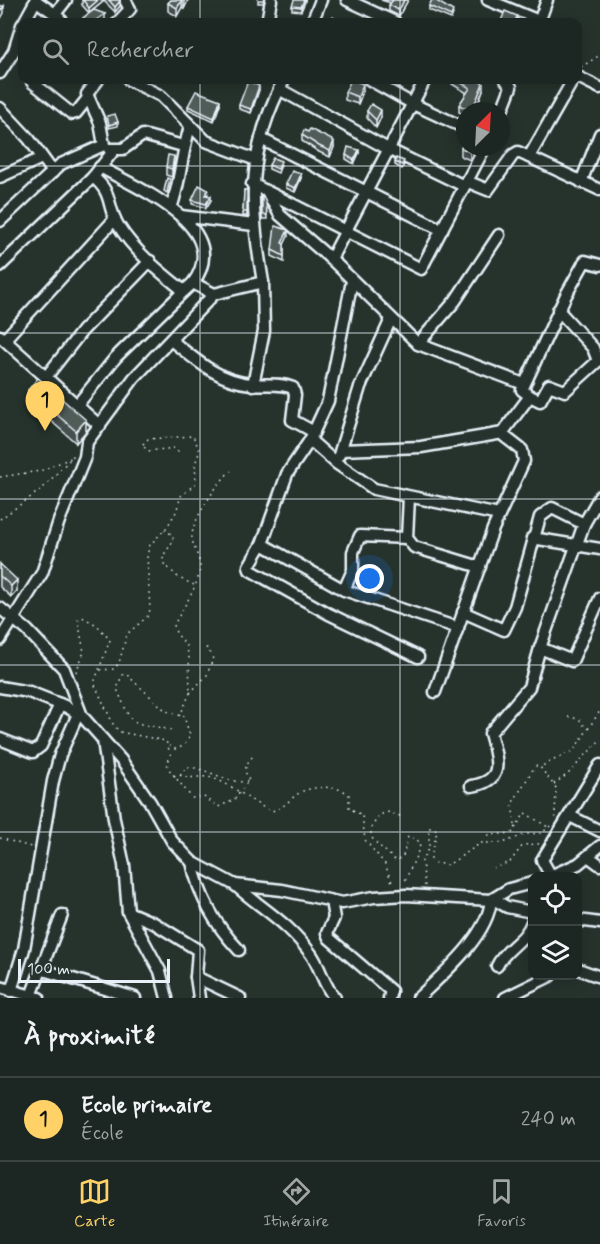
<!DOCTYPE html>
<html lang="fr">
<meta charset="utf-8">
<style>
body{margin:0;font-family:Mynerve,sans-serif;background:#29322f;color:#f1f3f6}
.controls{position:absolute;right:18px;bottom:18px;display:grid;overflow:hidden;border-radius:12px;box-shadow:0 3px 15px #0003}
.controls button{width:54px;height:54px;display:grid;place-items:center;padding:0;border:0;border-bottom:2px solid #3a4340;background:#1c2622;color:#f1f3f6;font:30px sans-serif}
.compass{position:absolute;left:456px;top:102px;width:54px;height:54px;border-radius:50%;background:#1c2622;box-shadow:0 3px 15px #0003;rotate:24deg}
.scale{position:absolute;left:18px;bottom:15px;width:152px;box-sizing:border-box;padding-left:6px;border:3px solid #e8f1f8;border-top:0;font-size:16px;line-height:21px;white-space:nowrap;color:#e8f1f8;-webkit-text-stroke:4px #26332d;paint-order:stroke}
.you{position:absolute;left:370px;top:579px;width:21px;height:21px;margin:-15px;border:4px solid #fff;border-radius:50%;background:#1a73e8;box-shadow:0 0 0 9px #1a73e833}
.badge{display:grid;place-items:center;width:39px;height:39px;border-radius:50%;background:#ffd166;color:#111;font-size:20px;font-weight:700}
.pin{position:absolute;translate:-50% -50px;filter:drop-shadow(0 2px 3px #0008)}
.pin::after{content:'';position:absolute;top:32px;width:21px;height:18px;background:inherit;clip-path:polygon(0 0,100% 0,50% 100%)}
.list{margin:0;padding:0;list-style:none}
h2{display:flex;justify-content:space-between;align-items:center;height:78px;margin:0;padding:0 24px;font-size:26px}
h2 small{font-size:20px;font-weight:400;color:#a0a5a5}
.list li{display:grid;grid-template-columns:39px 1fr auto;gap:18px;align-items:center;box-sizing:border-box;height:84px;padding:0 24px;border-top:2px solid #3a4340}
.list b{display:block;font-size:22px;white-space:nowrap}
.list p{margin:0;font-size:20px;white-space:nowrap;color:#a0a5a5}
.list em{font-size:20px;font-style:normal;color:#a0a5a5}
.icon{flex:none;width:33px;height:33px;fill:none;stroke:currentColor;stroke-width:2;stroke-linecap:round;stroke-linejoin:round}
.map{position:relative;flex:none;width:600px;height:998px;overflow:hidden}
.search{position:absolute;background:#1c2622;box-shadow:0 3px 15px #0003;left:18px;right:18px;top:18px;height:66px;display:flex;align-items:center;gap:15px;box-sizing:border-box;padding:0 21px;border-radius:12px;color:#a0a5a5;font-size:22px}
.sheet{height:162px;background:#1c2622}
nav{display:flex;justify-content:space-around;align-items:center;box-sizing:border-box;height:84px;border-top:2px solid #3a4340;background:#1c2622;font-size:16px;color:#a0a5a5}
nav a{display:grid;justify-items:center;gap:3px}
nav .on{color:#ffd166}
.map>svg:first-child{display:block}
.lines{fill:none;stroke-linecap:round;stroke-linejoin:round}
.street-casing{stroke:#e8f1f8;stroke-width:15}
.path{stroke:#e8f1f8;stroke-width:1.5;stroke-dasharray:1.5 4.5;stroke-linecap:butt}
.street{stroke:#26332d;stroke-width:10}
.wall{fill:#454f4d;stroke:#e8f1f8;stroke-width:1.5}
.shaded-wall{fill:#38403e;stroke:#e8f1f8;stroke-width:1.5}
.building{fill:#505c59;stroke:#e8f1f8;stroke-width:1.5}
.grid{fill:none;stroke:#e8f1f8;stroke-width:1.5;stroke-opacity:0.55}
</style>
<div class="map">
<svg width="600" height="998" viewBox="0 0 600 998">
<rect width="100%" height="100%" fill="#26332d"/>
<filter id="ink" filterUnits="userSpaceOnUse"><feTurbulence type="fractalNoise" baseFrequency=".0167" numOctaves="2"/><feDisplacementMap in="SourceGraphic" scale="12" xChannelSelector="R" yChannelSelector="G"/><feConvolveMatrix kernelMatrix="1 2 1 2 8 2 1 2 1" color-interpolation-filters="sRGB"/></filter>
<g filter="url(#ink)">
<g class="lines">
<!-- street casing -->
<g class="street-casing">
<g id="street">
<polyline points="35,0 55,14 63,22"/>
<polyline points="347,0 395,22"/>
<polyline points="488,0 539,21"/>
<polyline points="55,14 66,0"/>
<polyline points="24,22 36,0"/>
<polyline points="118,22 130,9 125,0"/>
<polyline points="267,22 271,0"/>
<polyline points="312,22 321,0"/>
<polyline points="539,22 547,0"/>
<polyline points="0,73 14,51 22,25"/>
<polyline points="578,77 600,88"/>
<polyline points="129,80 161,96 206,141 256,160"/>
<polyline points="370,80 413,104 465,128"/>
<polyline points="573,80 529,157 600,190"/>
<polyline points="32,82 72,114 76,113 88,98"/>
<polyline points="279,89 388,149 464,186"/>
<polyline points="0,108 29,139 53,172"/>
<polyline points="501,113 511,87 506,80"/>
<polyline points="261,139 442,230"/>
<polyline points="109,149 123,149 143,135 183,146"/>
<path d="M100,167C137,188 234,227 193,283"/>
<polyline points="0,177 42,158"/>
<path d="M93,177C114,194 106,205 118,225C134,251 160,272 184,291L193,283L214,294"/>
<polyline points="466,181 488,190 513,155 518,152 529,157"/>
<polyline points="581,182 600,134"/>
<polyline points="252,184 266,191 280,215 331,259 418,344 524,384"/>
<polyline points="266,191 421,269 485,147"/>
<path d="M171,208C181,181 181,154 190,127"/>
<polyline points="181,216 254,225"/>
<polyline points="0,221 61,164 104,145 100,123 87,94 98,80"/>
<polyline points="331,259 425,80"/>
<polyline points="0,266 93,177 114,150"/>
<polyline points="352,281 328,401 310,440 287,474 262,544 344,590 458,628"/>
<polyline points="0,336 100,426"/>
<polyline points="5,339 115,219"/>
<path d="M171,340C196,360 218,381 251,384C266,386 278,382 293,388L295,395L292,420L314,432"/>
<polyline points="418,344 455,301 499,235"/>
<polyline points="46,377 82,331 150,261"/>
<polyline points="253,385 264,331 263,282"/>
<polyline points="530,396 540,401 549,385 565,391 598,361 593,348 558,310"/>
<polyline points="78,404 116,357 184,291"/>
<polyline points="310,440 336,463 374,489 499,515"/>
<polyline points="341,450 421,447 503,433"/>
<polyline points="339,455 360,387 391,319"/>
<polyline points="409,497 407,538 414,547 480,567"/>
<polyline points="532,538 600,549"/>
<polyline points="262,544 249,566 250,570 329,614 418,657"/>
<polyline points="344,590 353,570 353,552 360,536 407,538"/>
<polyline points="0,608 27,630 64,669 82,716"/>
<polyline points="463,612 504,630 515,607 540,517 552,508 584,524"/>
<path d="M0,640L42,573L59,521L85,457L87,442L134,378L214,294L263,282C250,205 246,151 284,80"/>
<polyline points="540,648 572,661 600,598"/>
<polyline points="0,687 29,692 67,707 82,716 121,760 150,802 172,841 192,862 235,885 282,890 342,903 374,897 406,895 491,900 509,889 532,883"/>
<polyline points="435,692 493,529 524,461 522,450 504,436 503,432 530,396 522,390 566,295 585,261 600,265"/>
<polyline points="0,739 33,752 41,746 60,704"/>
<polyline points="103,740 114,819 124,865 128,912 160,971 167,998"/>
<path d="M471,786C506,781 497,760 490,733L529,687L540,648L584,524L600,496"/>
<polyline points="570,816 600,831"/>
<polyline points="588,856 600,865"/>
<path d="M192,862C199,897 215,925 239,950"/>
<polyline points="550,876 578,864 600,846"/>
<polyline points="551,876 542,860 600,765"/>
<path d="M235,885C263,910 287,921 311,954C321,968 323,985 335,998"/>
<polyline points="493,899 507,907 532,912"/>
<polyline points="331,901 334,918 327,933 329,938 391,991 389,998"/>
<polyline points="128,912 154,923 198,950 196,977 199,998"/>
<polyline points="578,920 600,923"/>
<path d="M497,966C505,948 526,941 532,922"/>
<polyline points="40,969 135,998"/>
<polyline points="578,969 600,977"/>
<polyline points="196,977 240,998"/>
<polyline points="0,987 39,998"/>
<polyline points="11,991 24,949 53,781 60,755 78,714"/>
<polyline points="31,996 62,915"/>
<path d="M418,998C443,974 488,936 491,900"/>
<polyline points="505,998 550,976"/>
</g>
</g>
<!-- path -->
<g class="path">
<polyline points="581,67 600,55"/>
<polyline points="0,477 40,471 71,458"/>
<polyline points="0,519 42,489 74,455"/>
<polyline points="164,530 171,534 174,540 163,556 163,563 179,578 194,585"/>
<path d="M100,670L114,669L119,663L127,634L147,617L150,610L147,555L150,545L167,527L176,512L181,496L195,484C198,469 191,470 200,451L193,436L148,439L142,445L148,451L175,448L180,454"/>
<path d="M76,672L84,652L78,620L82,617L97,625L110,640L94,683L114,726L120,732L166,741L171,756L167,763L168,768L192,798L204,797L218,807L234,800L249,780C243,770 245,765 253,756"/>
<polyline points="190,693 207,675 213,659 208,649 203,646"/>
<polyline points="568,717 579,719 586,728"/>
<polyline points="171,730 137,723 129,717 117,689 122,675 126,674 166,711 182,716"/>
<path d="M169,746L175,749C184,747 187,743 190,735L182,711L190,693L189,657L186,645L176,633L174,625C183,607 197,589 200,569C201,559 193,548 192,538C190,523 219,480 231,471"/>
<path d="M180,775C190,781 201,774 212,778C234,785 250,802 271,811C285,809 291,796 303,791C315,786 340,785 349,795V808L362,815L365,840L385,864L393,885"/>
<path d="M174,776L180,775L187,767C206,767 235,788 249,780"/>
<polyline points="554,784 568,774 600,740"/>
<path d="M400,816L389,812L379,815L370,830L373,840L396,861L403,856L408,837L417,839L420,845C416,859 409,870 404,884"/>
<polyline points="555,818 556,788 540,767 574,750 600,711"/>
<polyline points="515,825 512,804 535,766 541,766"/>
<polyline points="488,835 512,833 525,813 548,827"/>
<polyline points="0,838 31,847"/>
<polyline points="493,868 510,862 523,845 539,844"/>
<polyline points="425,886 422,861 429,847 429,828 434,828 437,831 431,858 435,863 448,865 481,843 503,843 526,834 542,833 550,826"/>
</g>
<!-- street -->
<use href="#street" class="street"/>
</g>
<!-- wall -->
<g class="wall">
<polygon points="82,0 120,0 120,6 115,12 104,1 91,12 105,22 83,22 83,18 89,13 82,5"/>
<polygon points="171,0 188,0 184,9 182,7 177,16 168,11 168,3"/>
<polygon points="258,0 264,0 263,3 258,3"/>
<polygon points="305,0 301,11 292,10 292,6"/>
<polygon points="381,0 408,0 399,16 389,11 389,5 391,3"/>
<polygon points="429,6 453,14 451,19 429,10"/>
<polygon points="432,80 439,80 437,84 432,81"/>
<polygon points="452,80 470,80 483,90 475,111 465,111 465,115 459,112 459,105 467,93 452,84"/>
<polygon points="259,90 251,113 239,109 239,105"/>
<polygon points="363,91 358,104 345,100 345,92"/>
<polygon points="220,104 214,121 188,109 188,106"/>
<polygon points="367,111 381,117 376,128 367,118"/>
<polygon points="302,135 334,147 330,157 319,152 302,141"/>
<polygon points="465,140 473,155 470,160 461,156 461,148"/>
<polygon points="359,153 354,164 346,159 346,155"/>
<polygon points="395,162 404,165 402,169 395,165"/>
<polygon points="174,164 172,177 166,175 166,167"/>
<polygon points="269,165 281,165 278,173 269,169"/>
<polygon points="301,178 295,192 286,188 286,184"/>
<polygon points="244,190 247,190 247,216 243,216"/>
<polygon points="208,194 207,196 211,200 206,208 192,204 192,200"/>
<polygon points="262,194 266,202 267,219 262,219"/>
<polygon points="288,236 284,244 284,262 272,256 272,250"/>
<polygon points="28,390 86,431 76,443 28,401"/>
<polygon points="0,564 17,591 11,597 0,587"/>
</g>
<!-- shaded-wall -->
<g class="shaded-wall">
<polygon points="98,0 104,1 89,13 89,8"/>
<polygon points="182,0 182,7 177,16 177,8"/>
<polygon points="185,0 188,0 184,9 184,1"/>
<polygon points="304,0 305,0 305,2 301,11 301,7"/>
<polygon points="404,0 408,0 399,16 399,10"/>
<polygon points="120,1 120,6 115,12 115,7"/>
<polygon points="4,6 4,13 0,20 0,12"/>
<polygon points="105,14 105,22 93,22"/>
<polygon points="483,83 483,90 475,111 472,111"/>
<polygon points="363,84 363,91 358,104 358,97"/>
<polygon points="259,86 259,90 251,113 251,109"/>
<polygon points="220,100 220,104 214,121 214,118"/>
<polygon points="381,110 381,117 376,128 376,120"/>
<polygon points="118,122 118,126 109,128 109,125"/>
<polygon points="334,141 334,147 330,157 330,151"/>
<polygon points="473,147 473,155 470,160 470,152"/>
<polygon points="359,150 359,153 354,164 354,160"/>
<polygon points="174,156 174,164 172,177 172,169"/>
<polygon points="301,174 301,178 295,192 295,188"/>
<polygon points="211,196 211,200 206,208 206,204"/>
<polygon points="288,230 288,236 282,249 282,243"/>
<polygon points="86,420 86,431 76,443 76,431"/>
<polygon points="17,580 17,591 11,597 11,586"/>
</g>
<!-- building -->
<g class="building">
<polygon points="83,0 98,0 89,8"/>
<polygon points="109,0 120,0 120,1 115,7"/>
<polygon points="171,0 182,0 177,8 168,3"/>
<polygon points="294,0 304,0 301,7 292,6"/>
<polygon points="393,0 404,0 399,10 389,5"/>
<polygon points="432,0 435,0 453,11 451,16 429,6"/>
<polygon points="0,6 4,6 0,12"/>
<polygon points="94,10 105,14 93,22 86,22 83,18"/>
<polygon points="505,11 517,16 515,22 505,22 501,21"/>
<polygon points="333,17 340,22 328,22"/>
<polygon points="518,17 531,22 518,22"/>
<polygon points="351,80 353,80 363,84 358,97 345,92"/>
<polygon points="456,80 477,80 483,83 472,111 459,105 470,88"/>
<polygon points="248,81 259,86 251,109 239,105"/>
<polygon points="196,91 220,100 214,118 188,106"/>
<polygon points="371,104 381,110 376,120 367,111"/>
<polygon points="115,114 118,122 109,125 107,116"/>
<polygon points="310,129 334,141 330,151 319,146 302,135 304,130 308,132"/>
<polygon points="465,140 465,147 473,147 470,152 461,148"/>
<polygon points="348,147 359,150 354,160 346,155"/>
<polygon points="168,155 174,156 172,169 166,167"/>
<polygon points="273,158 281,161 278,169 269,165"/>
<polygon points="396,158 404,161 402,165 395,162"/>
<polygon points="292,171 301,174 295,188 286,184"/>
<polygon points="167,178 170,179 167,193 164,191"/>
<polygon points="199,185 208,190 205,195 211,196 206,204 192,200"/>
<polygon points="244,190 247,190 247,212 243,212"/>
<polygon points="262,194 266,202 267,215 262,215"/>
<polygon points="275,226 288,230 282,243 284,244 284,256 272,250"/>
<polygon points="38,378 86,420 76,431 28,390"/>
<polygon points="0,564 17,580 11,586 0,576"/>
</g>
</g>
<!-- grid -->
<path class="grid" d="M200,0V22M400,0V22M200,80V998M400,80V998M0,166H600M0,333H600M0,499H600M0,665H600M0,832H600"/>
</svg>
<div class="controls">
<button><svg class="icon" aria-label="locate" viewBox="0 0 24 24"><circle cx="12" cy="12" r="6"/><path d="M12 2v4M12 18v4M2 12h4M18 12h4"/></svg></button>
<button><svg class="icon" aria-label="layers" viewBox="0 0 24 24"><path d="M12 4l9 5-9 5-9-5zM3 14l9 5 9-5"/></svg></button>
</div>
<svg class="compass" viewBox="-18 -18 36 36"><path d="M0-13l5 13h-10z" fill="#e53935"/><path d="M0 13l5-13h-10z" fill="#a0a5a5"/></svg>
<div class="scale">100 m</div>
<div class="you"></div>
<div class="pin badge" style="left:45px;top:431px">1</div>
<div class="search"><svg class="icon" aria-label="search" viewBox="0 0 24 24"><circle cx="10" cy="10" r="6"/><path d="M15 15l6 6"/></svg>Rechercher</div>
</div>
<section class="sheet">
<h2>À proximité<small></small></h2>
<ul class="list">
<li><span class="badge">1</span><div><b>Ecole primaire</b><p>École</p></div><em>240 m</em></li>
</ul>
</section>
<nav>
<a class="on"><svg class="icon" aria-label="map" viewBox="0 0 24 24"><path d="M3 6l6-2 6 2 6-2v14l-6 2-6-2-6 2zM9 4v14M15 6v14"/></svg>Carte</a>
<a><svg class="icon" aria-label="directions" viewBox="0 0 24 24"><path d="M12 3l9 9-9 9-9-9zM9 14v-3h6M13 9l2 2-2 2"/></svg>Itinéraire</a>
<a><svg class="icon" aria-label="saved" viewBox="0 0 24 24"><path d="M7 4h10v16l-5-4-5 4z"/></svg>Favoris</a>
</nav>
